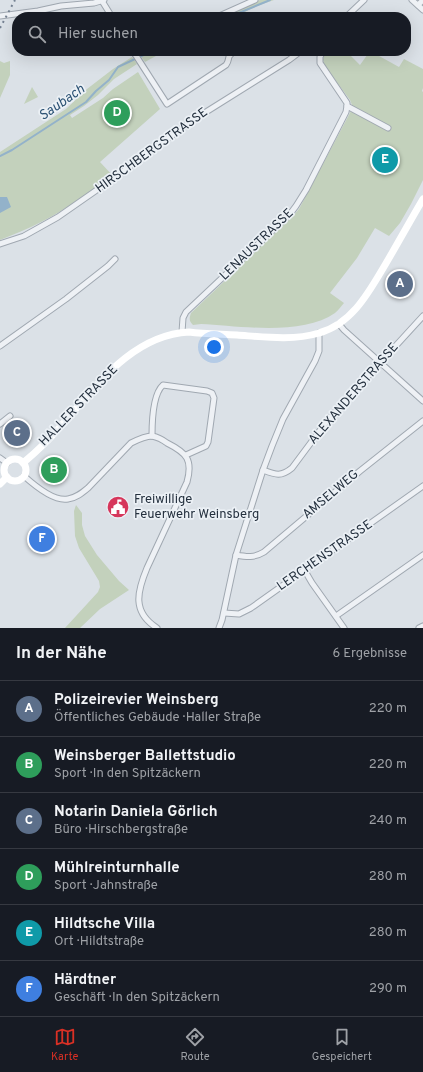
<!DOCTYPE html>
<html lang="de">
<meta charset="utf-8">
<style>
body{margin:0;font-family:Overpass,sans-serif;background:#242831;color:#f1f3f6}
.you{position:absolute;left:214px;top:347px;width:14px;height:14px;margin:-10px;border:3px solid #fff;border-radius:50%;background:#1a73e8;box-shadow:0 0 0 6px #1a73e833}
.badge{display:grid;place-items:center;width:26px;height:26px;border-radius:50%;background:#d93025;color:#fff;font-size:13px;font-weight:700}
.pin{position:absolute;translate:-50% -50%;border:2px solid #fff;box-shadow:0 1px 4px #0006}
.list{margin:0;padding:0;list-style:none}
h2{display:flex;justify-content:space-between;align-items:center;height:52px;margin:0;padding:0 16px;font-size:17px}
h2 small{font-size:13px;font-weight:400;color:#9ea1a6}
.list li{display:grid;grid-template-columns:26px 1fr auto;gap:12px;align-items:center;box-sizing:border-box;height:56px;padding:0 16px;border-top:1px solid #363941}
.list b{display:block;font-size:15px;white-space:nowrap}
.list p{margin:0;font-size:13px;white-space:nowrap;color:#9ea1a6}
.list em{font-size:13px;font-style:normal;color:#9ea1a6}
.icon{flex:none;width:22px;height:22px;fill:none;stroke:currentColor;stroke-width:2;stroke-linecap:round;stroke-linejoin:round}
.map{position:relative;flex:none;width:423px;height:628px;overflow:hidden}
.search{position:absolute;background:#171b24;box-shadow:0 4px 16px #0002;left:12px;right:12px;top:12px;height:44px;display:flex;align-items:center;gap:10px;box-sizing:border-box;padding:0 14px;border-radius:16px;color:#9ea1a6;font-size:15px}
.sheet{height:388px;background:#171b24}
nav{display:flex;justify-content:space-around;align-items:center;box-sizing:border-box;height:56px;border-top:1px solid #363941;background:#171b24;font-size:11px;color:#9ea1a6}
nav a{display:grid;justify-items:center;gap:2px}
nav .on{color:#d93025}
.map>svg:first-child{display:block}
.green{fill:#c3d1bc}
.water{fill:#93b2ca}
.lines{fill:none;stroke-linecap:round;stroke-linejoin:round}
.stream{stroke:#93b2ca;stroke-width:2}
.street-casing{stroke:#a0a8b1;stroke-width:7}
.street{stroke:#eef1f5;stroke-width:5}
.secondary{stroke:#fff;stroke-width:7}
.rail{stroke:#748191;stroke-width:2;stroke-dasharray:2 4;stroke-linecap:butt}
.labels{text-anchor:middle;dominant-baseline:central;stroke-width:3.5;stroke-linejoin:round;paint-order:stroke}
.street-label{font-size:13px;fill:#24303e;stroke:#ebf0f5}
.poi-label{font-size:13px;fill:#24303e;stroke:#ebf0f5;text-anchor:start}
.water-label{font-size:14px;font-style:italic;fill:#2c5274;stroke:#ebf0f5}
</style>
<div class="map">
<svg width="423" height="628" viewBox="0 0 423 628">
<rect width="100%" height="100%" fill="#dbe1e7"/>
<!-- green -->
<g class="green">
<polygon points="260,0 274,0 257,6 234,17 222,17"/>
<polygon points="148,51 165,51 145,62 140,55"/>
<path d="M326,51H346L360,65L370,51L399,67L404,59L423,69V88L422,91L423,92V180L411,204L400,223L389,236L375,228L357,258L330,293L344,303C341,306 339,310 335,313C303,336 239,326 201,324L193,325C189,321 189,319 191,313L292,217L299,209L351,111L352,105L350,100L324,65L323,59Z"/>
<path d="M132,57L137,64L114,79L98,95L84,106L70,115L72,118L103,98L113,89L138,72L160,109L100,162L113,176L81,199L80,198C55,217 28,229 0,240V152L66,109L87,89L113,69Z"/>
<polygon points="0,61 4,63 10,61 10,75 0,98"/>
<polygon points="32,87 38,97 24,104"/>
<polygon points="76,505 82,513 82,525 85,536 97,555 119,581 129,590 100,609 80,628 65,628 98,592 100,587 99,581 79,548 75,536 74,511"/>
</g>
<!-- water -->
<polygon class="water" points="0,197 7,197 11,207 0,213"/>
<g class="lines">
<!-- stream -->
<g class="stream">
<polyline points="229,17 270,0"/>
<polyline points="0,156 12,150 86,102 96,91 109,80 118,67 152,51"/>
</g>
<!-- street casing -->
<g class="street-casing">
<g id="street">
<polyline points="412,0 423,10"/>
<polyline points="102,1 112,17"/>
<polyline points="418,5 423,0"/>
<polyline points="0,16 38,11 61,6 94,3 104,0"/>
<polyline points="217,17 255,0"/>
<polyline points="346,17 364,0"/>
<path d="M133,51L167,104L226,65C231,58 225,58 235,51"/>
<polyline points="323,51 320,57 320,63 347,103 347,106 388,128"/>
<polyline points="135,54 142,51"/>
<polyline points="0,244 24,236 58,217 114,178 190,122 289,60 301,51"/>
<polyline points="339,324 344,330 423,401"/>
<polyline points="182,332 183,318 186,312 290,214 296,206 306,190 346,112 347,106"/>
<polyline points="0,346 66,299 108,266 115,259"/>
<polyline points="0,424 10,416"/>
<path d="M152,436C152,423 153,394 163,385L207,391L212,393L214,398L208,442L206,446L186,455"/>
<polyline points="0,458 7,463"/>
<path d="M263,470C276,475 281,477 292,468L327,421L423,316"/>
<path d="M24,476C34,485 54,502 68,499C76,498 82,493 88,488L131,443C137,440 145,436 152,436C157,437 163,440 167,443C187,453 193,460 187,482L147,568C137,592 132,612 157,628"/>
<path d="M236,555C247,557 254,558 264,552L360,471L423,421"/>
<polyline points="305,571 312,583 344,628"/>
<polyline points="224,613 239,614 251,608 423,486"/>
<polyline points="336,616 423,555"/>
<polyline points="219,628 222,620 236,555 263,470 272,446 283,419 315,361 319,351 319,333"/>
<polyline points="419,628 423,626"/>
</g>
</g>
<!-- street -->
<use href="#street" class="street"/>
<!-- secondary -->
<g class="secondary">
<circle cx="15" cy="470" r="11"/>
<path d="M23,463C36,452 49,440 60,427C95,388 131,335 189,332C205,334 221,334 237,335C264,337 293,341 319,333C352,324 369,292 385,265C398,243 410,221 423,199"/>
<polyline points="0,484 7,477"/>
</g>
<!-- rail -->
<polyline class="rail" points="0,28 15,0"/>
</g>
<!-- icons -->
<defs>
<g id="civic-disc" transform="scale(1.15)"><circle r="9.5" fill="#d6365b" stroke="#ebf0f5"/><path d="M-.6-6.5H3V-4.5H.6V-3L4-1V1h2V6H-6V1h2V-1L-.6-3ZM-1.2 2.5V6h2.4V2.5Z" fill="#fff"/></g>
</defs>
<g fill-rule="evenodd">
<use href="#civic-disc" x="118" y="507"/>
</g>
<g class="labels">
<!-- street labels -->
<g class="street-label">
<text transform="translate(152 151) rotate(-36)">HIRSCHBERGSTRASSE</text>
<text transform="translate(257 245) rotate(-44)">LENAUSTRASSE</text>
<text transform="translate(354 394) rotate(-49)">ALEXANDERSTRASSE</text>
<text transform="translate(79 406) rotate(-46)">HALLER STRASSE</text>
<text transform="translate(331 495) rotate(-40)">AMSELWEG</text>
<text transform="translate(325 556) rotate(-35)">LERCHENSTRASSE</text>
</g>
<!-- poi labels -->
<g class="poi-label">
<text x="134" y="500">Freiwillige<tspan x="134" dy="15">Feuerwehr Weinsberg</tspan></text>
</g>
<!-- water labels -->
<g class="water-label">
<text transform="translate(62 103) rotate(-35)">Saubach</text>
</g>
</g>
</svg>
<div class="you"></div>
<div class="pin badge" style="left:400px;top:284px;background:#5c6f8a">A</div>
<div class="pin badge" style="left:54px;top:470px;background:#2e9e5b">B</div>
<div class="pin badge" style="left:17px;top:433px;background:#5c6f8a">C</div>
<div class="pin badge" style="left:117px;top:113px;background:#2e9e5b">D</div>
<div class="pin badge" style="left:385px;top:160px;background:#0f9aa8">E</div>
<div class="pin badge" style="left:42px;top:539px;background:#3f7fe0">F</div>
<div class="search"><svg class="icon" aria-label="search" viewBox="0 0 24 24"><circle cx="10" cy="10" r="6"/><path d="M15 15l6 6"/></svg>Hier suchen</div>
</div>
<section class="sheet">
<h2>In der Nähe<small>6 Ergebnisse</small></h2>
<ul class="list">
<li><span class="badge" style="background:#5c6f8a">A</span><div><b>Polizeirevier Weinsberg</b><p>Öffentliches Gebäude · Haller Straße</p></div><em>220 m</em></li>
<li><span class="badge" style="background:#2e9e5b">B</span><div><b>Weinsberger Ballettstudio</b><p>Sport · In den Spitzäckern</p></div><em>220 m</em></li>
<li><span class="badge" style="background:#5c6f8a">C</span><div><b>Notarin Daniela Görlich</b><p>Büro · Hirschbergstraße</p></div><em>240 m</em></li>
<li><span class="badge" style="background:#2e9e5b">D</span><div><b>Mühlreinturnhalle</b><p>Sport · Jahnstraße</p></div><em>280 m</em></li>
<li><span class="badge" style="background:#0f9aa8">E</span><div><b>Hildtsche Villa</b><p>Ort · Hildtstraße</p></div><em>280 m</em></li>
<li><span class="badge" style="background:#3f7fe0">F</span><div><b>Härdtner</b><p>Geschäft · In den Spitzäckern</p></div><em>290 m</em></li>
</ul>
</section>
<nav>
<a class="on"><svg class="icon" aria-label="map" viewBox="0 0 24 24"><path d="M3 6l6-2 6 2 6-2v14l-6 2-6-2-6 2zM9 4v14M15 6v14"/></svg>Karte</a>
<a><svg class="icon" aria-label="directions" viewBox="0 0 24 24"><path d="M12 3l9 9-9 9-9-9zM9 14v-3h6M13 9l2 2-2 2"/></svg>Route</a>
<a><svg class="icon" aria-label="saved" viewBox="0 0 24 24"><path d="M7 4h10v16l-5-4-5 4z"/></svg>Gespeichert</a>
</nav>
